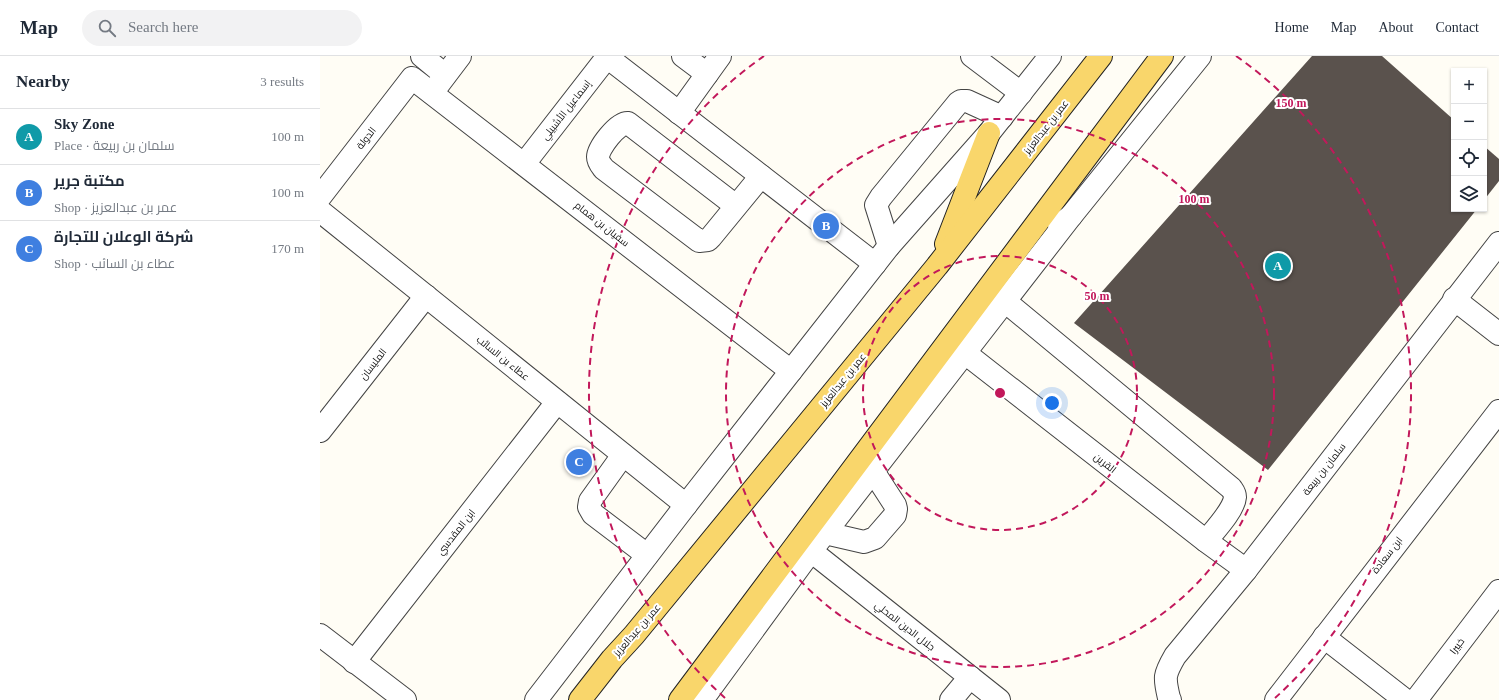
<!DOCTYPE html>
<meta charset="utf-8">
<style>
body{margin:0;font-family:"Times New Roman",Cairo,serif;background:#f2f2f3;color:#1f2937}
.controls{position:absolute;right:12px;top:12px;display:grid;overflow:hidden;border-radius:0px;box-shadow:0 1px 3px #0004}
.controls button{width:36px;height:36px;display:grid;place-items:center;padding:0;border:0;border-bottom:1px solid #e0e1e3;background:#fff;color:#1f2937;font:20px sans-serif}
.you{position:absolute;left:732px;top:347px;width:14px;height:14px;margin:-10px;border:3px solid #fff;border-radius:50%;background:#1a73e8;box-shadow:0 0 0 6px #1a73e833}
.badge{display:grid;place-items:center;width:26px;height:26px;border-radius:50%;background:#b45309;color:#fff;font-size:13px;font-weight:700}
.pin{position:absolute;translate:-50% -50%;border:2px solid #fff;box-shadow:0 1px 4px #0006}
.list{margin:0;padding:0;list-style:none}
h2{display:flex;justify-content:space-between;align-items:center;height:52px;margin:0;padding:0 16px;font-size:17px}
h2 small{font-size:13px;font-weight:400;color:#747a83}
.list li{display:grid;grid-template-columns:26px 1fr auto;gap:12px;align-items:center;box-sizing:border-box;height:56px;padding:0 16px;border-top:1px solid #e0e1e3}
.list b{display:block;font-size:15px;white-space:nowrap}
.list p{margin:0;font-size:13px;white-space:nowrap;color:#747a83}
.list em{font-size:13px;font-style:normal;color:#747a83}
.icon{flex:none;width:22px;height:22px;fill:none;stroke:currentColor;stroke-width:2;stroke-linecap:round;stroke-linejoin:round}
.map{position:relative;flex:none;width:1179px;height:644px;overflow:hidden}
header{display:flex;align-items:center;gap:24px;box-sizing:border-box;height:56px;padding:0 20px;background:#fff;border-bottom:1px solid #e0e1e3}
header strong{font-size:19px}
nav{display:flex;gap:22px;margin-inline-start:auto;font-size:14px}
.search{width:280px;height:36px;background:#f2f2f3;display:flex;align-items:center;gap:10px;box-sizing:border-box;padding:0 14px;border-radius:22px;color:#747a83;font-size:15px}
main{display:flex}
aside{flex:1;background:#fff}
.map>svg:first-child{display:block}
.building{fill:#5a524d}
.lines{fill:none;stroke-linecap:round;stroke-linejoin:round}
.minor-casing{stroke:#444;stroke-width:24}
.major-casing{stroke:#222;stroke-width:24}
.minor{stroke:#fff;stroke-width:22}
.major{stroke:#f9d66b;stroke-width:22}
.ring{fill:none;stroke:#c2185b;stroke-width:2;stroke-dasharray:7 5}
.labels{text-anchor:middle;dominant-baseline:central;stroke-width:4;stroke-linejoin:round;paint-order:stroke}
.street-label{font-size:10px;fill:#111;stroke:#fff}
.centre{fill:#c2185b;stroke:#fff;stroke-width:2}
.ring-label{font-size:12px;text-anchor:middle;font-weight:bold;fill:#c2185b;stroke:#fff;stroke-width:4;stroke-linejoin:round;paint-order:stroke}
</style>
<header>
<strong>Map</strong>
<div class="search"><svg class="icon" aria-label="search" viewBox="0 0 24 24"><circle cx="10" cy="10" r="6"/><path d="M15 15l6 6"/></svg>Search here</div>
<nav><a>Home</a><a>Map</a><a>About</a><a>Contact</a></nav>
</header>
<main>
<aside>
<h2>Nearby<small>3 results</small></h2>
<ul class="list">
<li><span class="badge" style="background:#0f9aa8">A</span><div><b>Sky Zone</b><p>Place · سلمان بن ربيعة</p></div><em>100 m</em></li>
<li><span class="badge" style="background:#3f7fe0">B</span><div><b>مكتبة جرير</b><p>Shop · عمر بن عبدالعزيز</p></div><em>100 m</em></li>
<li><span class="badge" style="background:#3f7fe0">C</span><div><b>شركة الوعلان للتجارة</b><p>Shop · عطاء بن السائب</p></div><em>170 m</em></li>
</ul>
</aside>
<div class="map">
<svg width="1179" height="644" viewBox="0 0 1179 644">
<rect width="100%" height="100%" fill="#fffdf5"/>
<!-- building -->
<g class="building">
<polygon points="992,0 1062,0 1134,64 1134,153 1157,153 948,414 754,267"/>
<polygon points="1164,90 1179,103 1179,125 1164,144"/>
</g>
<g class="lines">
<!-- minor casing -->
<g class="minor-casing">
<g id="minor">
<polyline points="102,0 125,19"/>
<polyline points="363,0 387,18"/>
<polyline points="652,0 701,37"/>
<polyline points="287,1 555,208"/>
<polyline points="112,37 140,0"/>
<polyline points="359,57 400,0"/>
<polyline points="204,108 288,0"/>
<polyline points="0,141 92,22 471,315"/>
<path d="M416,150L308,67C298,66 278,92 278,101C278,106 281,109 284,113L379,185L388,184L391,181L441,120"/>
<polyline points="0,155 366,449"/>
<polyline points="739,169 751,160 880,0"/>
<polyline points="569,190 556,149 561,141 638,47 641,45 647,45 682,61"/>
<polyline points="1134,243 1179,278"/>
<path d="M686,246L911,432C913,435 915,437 915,441C914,454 894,475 886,485"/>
<polyline points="645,297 886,485 926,514"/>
<polyline points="0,375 106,240"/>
<polyline points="303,399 270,445 269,451 273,458 327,499"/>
<polyline points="505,477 544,486 555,482 575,459 576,453 575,449 553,415"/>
<polyline points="491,495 679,644"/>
<polyline points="0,579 85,644"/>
<polyline points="1004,581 1085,644"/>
<polyline points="34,606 237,346"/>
<polyline points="216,644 366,449 569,190 669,77 730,0"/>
<polyline points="382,644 491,495 751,160"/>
<polyline points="631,644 650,621"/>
<path d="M850,644L849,642C844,621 844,619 855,600L926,514L1179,187"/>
<polyline points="956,644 1179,355"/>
<polyline points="1096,644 1179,535"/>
</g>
</g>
<!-- major casing -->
<g class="major-casing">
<g id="major">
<polyline points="626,188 669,77"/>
<polyline points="260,644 292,603 314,579 617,210 781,0"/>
<polyline points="360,644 842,0"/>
</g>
</g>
<!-- minor -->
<use href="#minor" class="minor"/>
<!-- major -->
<use href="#major" class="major"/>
</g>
<!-- distance rings -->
<g class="ring">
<circle cx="680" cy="337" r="137"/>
<circle cx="680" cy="337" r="274"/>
<path d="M405 642A411 411 0 0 1 444 0M916 0A411 411 0 0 1 955 642"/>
</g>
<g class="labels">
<!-- street labels -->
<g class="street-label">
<text transform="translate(246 54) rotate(-52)">إسماعيل الأشبيلي</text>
<text transform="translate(726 71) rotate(-52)">عمر بن عبدالعزيز</text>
<text transform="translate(46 82) rotate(-52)">الدولة</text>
<text transform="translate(282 168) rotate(38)">سفيان بن همام</text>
<text transform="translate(183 302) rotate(39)">عطاء بن السائب</text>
<text transform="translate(53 308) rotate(-52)">المليسان</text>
<text transform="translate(523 324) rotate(-51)">عمر بن عبدالعزيز</text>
<text transform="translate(785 407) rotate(38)">القرين</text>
<text transform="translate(1004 413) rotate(-52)">سلمان بن ربيعة</text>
<text transform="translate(136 476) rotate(-52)">ابن المقدسي</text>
<text transform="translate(1067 499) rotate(-52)">ابن سعادة</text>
<text transform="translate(585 570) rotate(38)">جلال الدين المحلي</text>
<text transform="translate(317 574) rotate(-49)">عمر بن عبدالعزيز</text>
<text transform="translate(1137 590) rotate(-53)">خبيرا</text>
</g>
</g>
<circle cx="680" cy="337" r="6" class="centre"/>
<g class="ring-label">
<text x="971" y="51">150 m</text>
<text x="874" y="147">100 m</text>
<text x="777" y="244">50 m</text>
</g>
</svg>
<div class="controls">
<button>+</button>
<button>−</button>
<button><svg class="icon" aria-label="locate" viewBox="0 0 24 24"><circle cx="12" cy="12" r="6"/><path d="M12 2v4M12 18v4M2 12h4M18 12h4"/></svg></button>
<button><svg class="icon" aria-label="layers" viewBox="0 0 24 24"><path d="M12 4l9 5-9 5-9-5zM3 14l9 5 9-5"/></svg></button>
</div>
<div class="you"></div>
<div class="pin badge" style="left:958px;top:210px;background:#0f9aa8">A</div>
<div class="pin badge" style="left:506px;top:170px;background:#3f7fe0">B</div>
<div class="pin badge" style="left:259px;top:406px;background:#3f7fe0">C</div>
</div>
</main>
